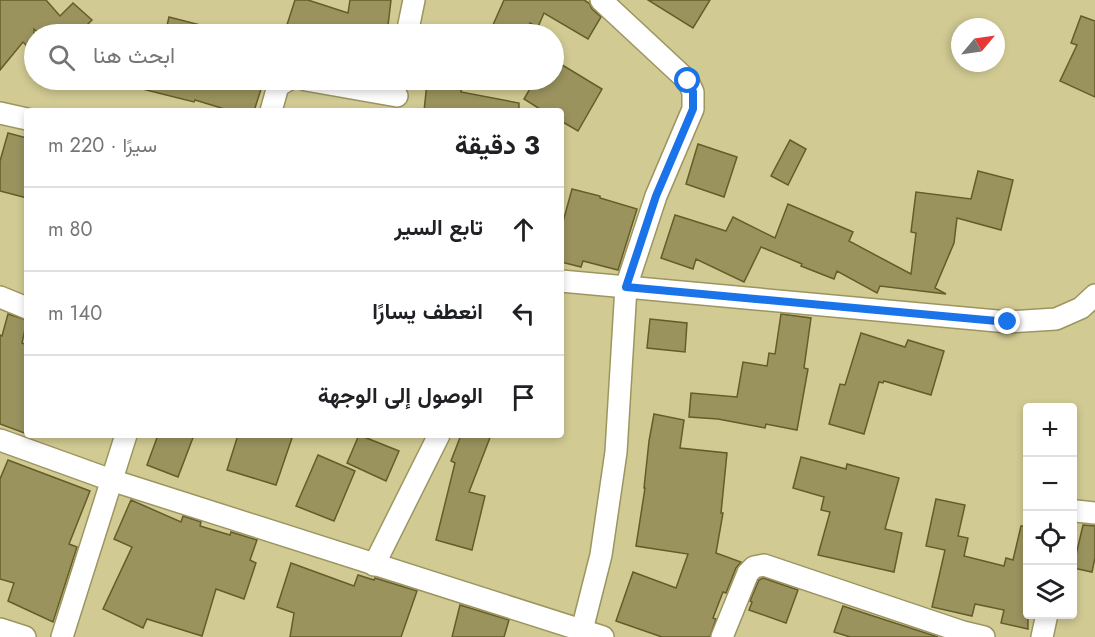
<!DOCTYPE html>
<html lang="ar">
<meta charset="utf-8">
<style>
body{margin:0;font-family:Jost,Vazirmatn,sans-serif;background:#f6f6f6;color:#202124;direction:rtl}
.controls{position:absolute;right:18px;bottom:18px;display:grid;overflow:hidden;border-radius:6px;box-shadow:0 3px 9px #0003}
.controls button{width:54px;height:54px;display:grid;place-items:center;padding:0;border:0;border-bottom:2px solid #e0e0e0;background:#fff;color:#202124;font:30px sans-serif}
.compass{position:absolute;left:951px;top:18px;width:54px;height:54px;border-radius:50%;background:#fff;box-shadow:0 3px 9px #0003;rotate:61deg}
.stop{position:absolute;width:18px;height:18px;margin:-14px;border:4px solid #1a73e8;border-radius:50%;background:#fff}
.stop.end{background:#1a73e8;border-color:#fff;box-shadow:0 2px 6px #0008}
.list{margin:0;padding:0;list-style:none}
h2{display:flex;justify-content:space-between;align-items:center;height:78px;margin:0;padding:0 24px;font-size:26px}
h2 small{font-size:20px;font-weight:400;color:#757577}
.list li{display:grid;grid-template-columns:39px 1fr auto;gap:18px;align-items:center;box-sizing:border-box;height:84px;padding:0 24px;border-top:2px solid #e0e0e0}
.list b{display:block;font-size:22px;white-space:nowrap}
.list em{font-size:20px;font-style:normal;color:#757577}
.icon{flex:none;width:33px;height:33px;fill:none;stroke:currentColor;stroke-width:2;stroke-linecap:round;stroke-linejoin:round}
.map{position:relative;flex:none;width:1095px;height:637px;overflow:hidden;direction:ltr}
.search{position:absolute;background:#fff;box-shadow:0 3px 9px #0003;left:24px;top:24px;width:540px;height:66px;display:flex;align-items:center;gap:15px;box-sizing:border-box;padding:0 21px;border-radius:33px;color:#757577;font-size:22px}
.panel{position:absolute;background:#fff;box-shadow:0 3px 9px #0003;left:24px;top:108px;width:540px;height:330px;border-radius:6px;direction:rtl}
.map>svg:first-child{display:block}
.building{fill:#9a935e;stroke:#645d29;stroke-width:1.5}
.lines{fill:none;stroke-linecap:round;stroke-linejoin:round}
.street-casing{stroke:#9c9560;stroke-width:24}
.street{stroke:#fff;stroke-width:21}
.route{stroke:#1a73e8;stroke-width:8}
</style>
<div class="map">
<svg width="1095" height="637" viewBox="0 0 1095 637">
<rect width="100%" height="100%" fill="#d1ca93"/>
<!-- building -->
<g class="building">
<polygon points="0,0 46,0 60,16 73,3 92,20 85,27 92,34 40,34 34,29 34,53 23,42 0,70"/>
<polygon points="295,0 308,0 348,13 350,0 391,0 387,34 284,34"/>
<polygon points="504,0 584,0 589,3 592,9 601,17 588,39 544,13 538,27 530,23 525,34 489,34"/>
<polygon points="648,0 710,0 693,28"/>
<polygon points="1081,16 1095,21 1095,97 1060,81 1077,45 1071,43"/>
<polygon points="169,17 216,29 215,34 165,34"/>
<polygon points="554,60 602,89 578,131 561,121 561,111 543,111 524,99 535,80 554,80"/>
<polygon points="127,80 264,80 254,111 231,111 195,100 194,102 126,85"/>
<polygon points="427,83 462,87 461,92 519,103 519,111 424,111"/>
<polygon points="8,133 27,138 27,198 0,191 0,161"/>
<polygon points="790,140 806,149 788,185 771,176"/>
<polygon points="698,144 737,157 724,197 686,184"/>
<polygon points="978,171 1013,180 1001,230 957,218 954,243 935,288 946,294 880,286 877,293 837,271 834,279 801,266 802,264 761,247 744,282 696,259 693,269 661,258 675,215 726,231 733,217 775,238 788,204 853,232 849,241 911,274 916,233 911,232 916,192 971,199"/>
<polygon points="572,189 600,196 600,198 637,209 618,270 583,261 581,267 561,262 561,229"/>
<polygon points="8,314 27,320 22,343 27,345 27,434 0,424 0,335 2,336"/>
<polygon points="781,314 811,318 804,368 808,369 797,430 766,424 765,428 718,419 689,417 691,393 737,397 743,362 767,366 769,353 775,354"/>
<polygon points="650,319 687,323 685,352 647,348"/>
<polygon points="861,333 905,347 908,340 944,351 931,395 884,381 883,383 879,382 864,434 829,424 840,384 845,385"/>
<polygon points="654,414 684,420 680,448 727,453 721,513 723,513 716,553 741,562 736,568 726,593 723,592 713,618 716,619 710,637 662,637 616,621 633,572 676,588 688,554 636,546 645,488 644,488 649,441"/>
<polygon points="158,435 194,435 178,477 147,465"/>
<polygon points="238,435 293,435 276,485 227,470"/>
<polygon points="359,435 399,451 386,481 347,463"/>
<polygon points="461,435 491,435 469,492 485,496 472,550 436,540 455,463 451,461"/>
<polygon points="318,455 355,471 334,521 296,506"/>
<polygon points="801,457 846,469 847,464 899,478 885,529 902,533 894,572 818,555 830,512 821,510 824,497 793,488"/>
<polygon points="8,460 90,491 69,544 77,547 53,622 8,601 14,583 0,579 0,479"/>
<polygon points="936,499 965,505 958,536 968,538 964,556 1004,566 1006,558 1013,560 1021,526 1028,526 1028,629 1001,623 1004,610 975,604 972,616 932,607 945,550 926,546"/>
<polygon points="131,500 181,522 183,516 201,522 200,526 230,535 231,532 257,540 250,560 256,563 244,599 216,589 202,636 147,619 143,628 103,609 132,547 114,539"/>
<polygon points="1083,525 1095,526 1095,558 1092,572 1073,568"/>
<polygon points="291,563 354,586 358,575 374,580 375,578 417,591 401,637 290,637 294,613 277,607"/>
<polygon points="763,578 798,590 786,623 749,610 752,602 750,601 759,580"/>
<polygon points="460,605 509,620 504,637 452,637"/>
<polygon points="843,606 867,614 938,637 850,637 834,632"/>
</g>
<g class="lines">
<!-- street casing -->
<g class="street-casing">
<g id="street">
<polyline points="407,34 414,0"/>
<polyline points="306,80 397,96"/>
<polyline points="271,111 278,86 288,80"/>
<polyline points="0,113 27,119"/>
<polyline points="561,281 1008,322 1056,319 1081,308 1095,295"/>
<polyline points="0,297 27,308"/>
<polyline points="0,440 111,480 603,637"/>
<polyline points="1072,512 1076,511 1095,513"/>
<polyline points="374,565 439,435"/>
<polyline points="0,629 25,637"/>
<polyline points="582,630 601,555 616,452 626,287 656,196 693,109 693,92 688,81 601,0"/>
<polyline points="62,637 126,435"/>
<polyline points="722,637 748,573 754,567 764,565 963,632 984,637"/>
<polyline points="1042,637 1047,614"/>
</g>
</g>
<!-- street -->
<use href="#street" class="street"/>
</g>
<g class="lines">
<!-- route -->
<polyline class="route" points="688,81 693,92 693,109 656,196 626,287 1008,322"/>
</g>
</svg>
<div class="controls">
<button>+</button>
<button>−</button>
<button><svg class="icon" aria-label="locate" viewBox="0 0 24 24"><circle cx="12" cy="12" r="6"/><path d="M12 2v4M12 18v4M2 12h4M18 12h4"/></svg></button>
<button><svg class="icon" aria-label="layers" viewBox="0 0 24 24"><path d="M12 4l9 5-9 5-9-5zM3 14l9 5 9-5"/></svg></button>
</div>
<svg class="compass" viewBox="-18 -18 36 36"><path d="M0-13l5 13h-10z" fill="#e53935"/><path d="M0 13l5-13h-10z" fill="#757577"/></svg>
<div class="stop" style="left:688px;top:81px"></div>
<div class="stop end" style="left:1008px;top:322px"></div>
<div class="search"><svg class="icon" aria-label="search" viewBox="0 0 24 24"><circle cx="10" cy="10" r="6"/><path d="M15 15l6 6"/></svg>ابحث هنا</div>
<section class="panel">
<h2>3 دقيقة<small>سيرًا · 220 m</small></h2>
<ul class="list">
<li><svg class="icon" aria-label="ahead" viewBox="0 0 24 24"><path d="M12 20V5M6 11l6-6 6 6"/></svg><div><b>تابع السير</b></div><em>80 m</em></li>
<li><svg class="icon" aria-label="left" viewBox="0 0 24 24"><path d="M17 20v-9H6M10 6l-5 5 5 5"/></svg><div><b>انعطف يسارًا</b></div><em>140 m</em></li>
<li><svg class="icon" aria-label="arrive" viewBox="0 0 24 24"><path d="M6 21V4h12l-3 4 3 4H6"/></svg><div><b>الوصول إلى الوجهة</b></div></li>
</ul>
</section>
</div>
